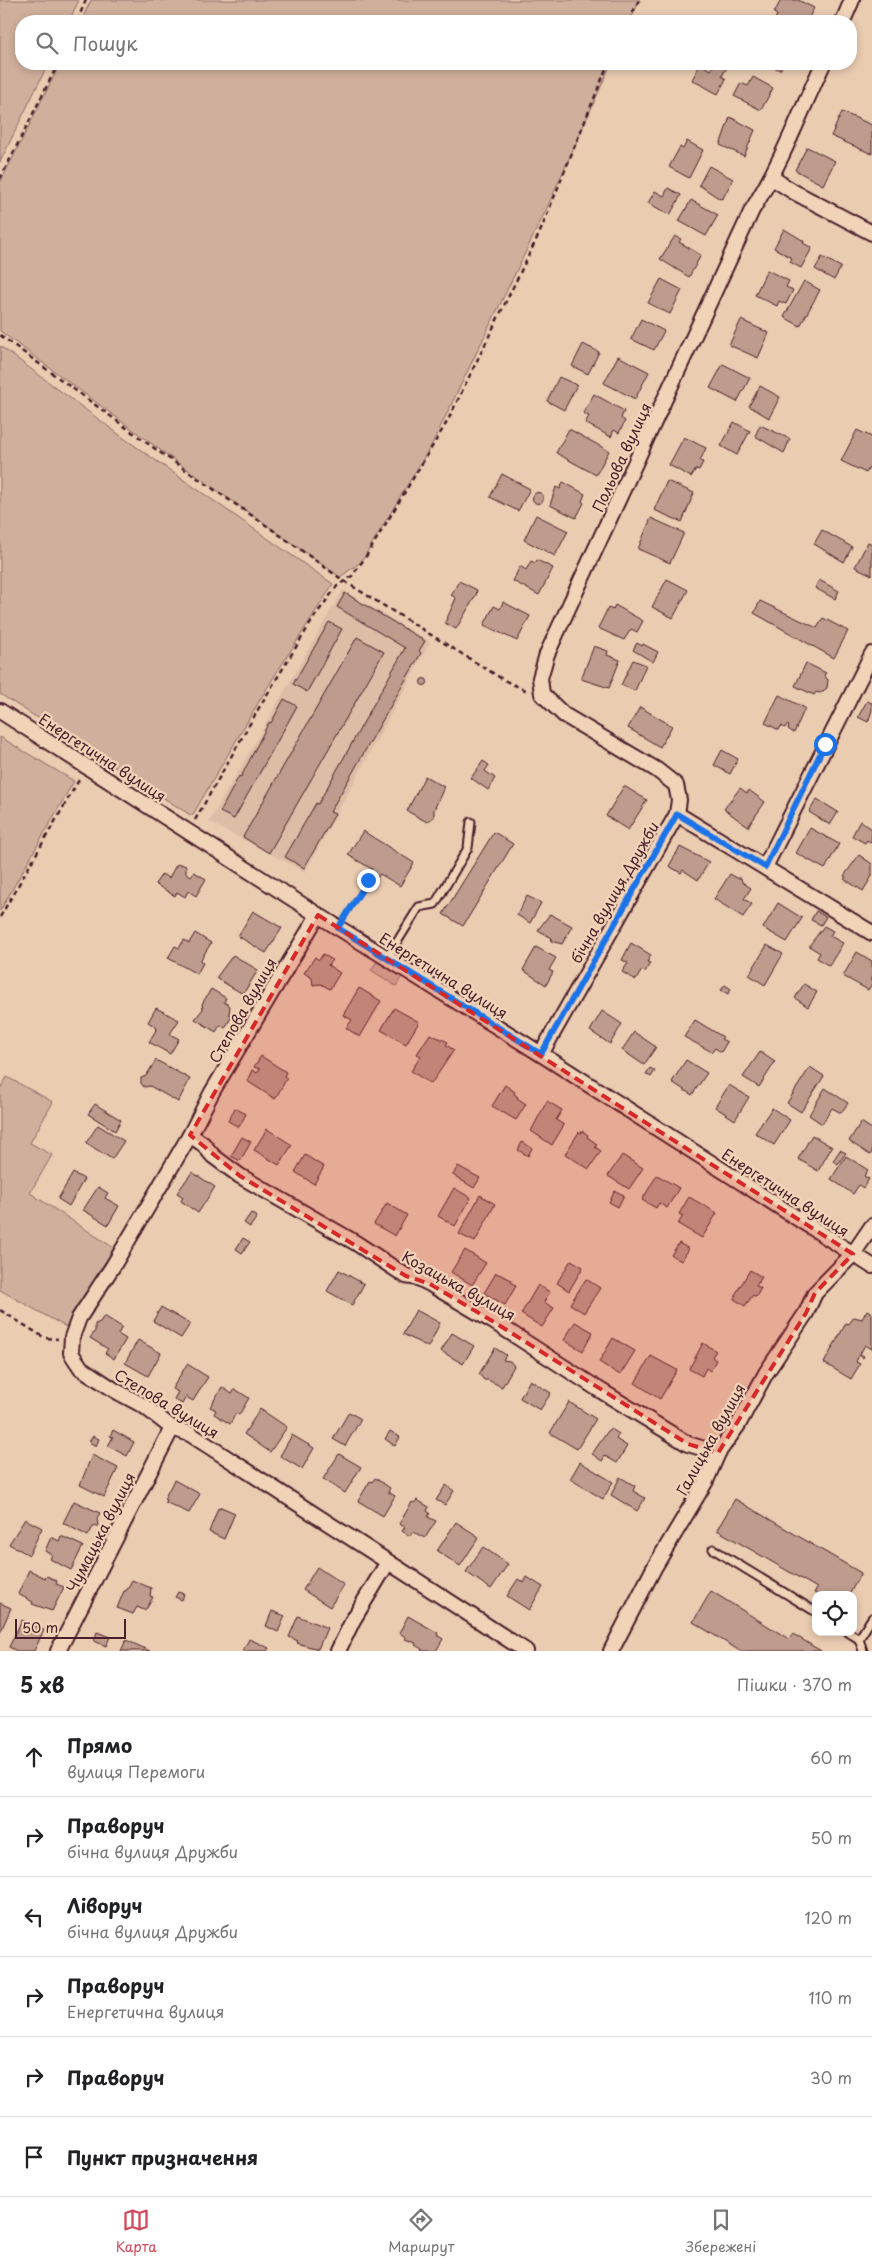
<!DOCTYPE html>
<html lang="uk">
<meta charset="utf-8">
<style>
body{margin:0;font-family:"Playpen Sans",sans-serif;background:#f2f2f2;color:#202124}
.controls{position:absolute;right:15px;bottom:15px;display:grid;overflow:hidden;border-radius:10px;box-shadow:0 2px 8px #0003}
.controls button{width:45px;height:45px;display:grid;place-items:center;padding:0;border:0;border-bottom:1px solid #e0e0e0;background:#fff;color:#202124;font:25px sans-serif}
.scale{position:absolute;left:15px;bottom:12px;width:111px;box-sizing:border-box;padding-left:5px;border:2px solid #4a1f2b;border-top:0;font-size:14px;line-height:18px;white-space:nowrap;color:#4a1f2b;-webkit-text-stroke:4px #f1d3b7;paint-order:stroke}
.stop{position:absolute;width:15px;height:15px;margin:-11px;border:4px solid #1a73e8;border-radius:50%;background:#fff}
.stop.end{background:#1a73e8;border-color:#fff;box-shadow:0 1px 5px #0008}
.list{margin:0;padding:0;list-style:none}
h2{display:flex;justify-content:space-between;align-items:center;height:65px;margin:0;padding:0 20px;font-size:21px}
h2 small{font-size:16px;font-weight:400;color:#757577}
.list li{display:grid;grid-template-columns:32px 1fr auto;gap:15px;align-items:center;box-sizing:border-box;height:80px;padding:0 20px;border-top:1px solid #e0e0e0}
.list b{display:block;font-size:19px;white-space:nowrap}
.list p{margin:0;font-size:16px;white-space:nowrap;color:#757577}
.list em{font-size:16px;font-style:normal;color:#757577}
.icon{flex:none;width:28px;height:28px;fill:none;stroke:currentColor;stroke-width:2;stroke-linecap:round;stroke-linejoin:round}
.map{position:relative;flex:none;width:872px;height:1651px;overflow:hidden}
.search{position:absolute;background:#fff;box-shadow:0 2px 8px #0003;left:15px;right:15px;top:15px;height:55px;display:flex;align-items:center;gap:12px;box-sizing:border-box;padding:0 18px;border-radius:20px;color:#757577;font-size:19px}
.sheet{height:545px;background:#fff}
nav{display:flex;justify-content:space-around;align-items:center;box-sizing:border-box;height:70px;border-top:1px solid #e0e0e0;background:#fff;font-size:14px;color:#757577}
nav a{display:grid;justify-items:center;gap:2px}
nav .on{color:#d1495b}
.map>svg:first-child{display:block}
.built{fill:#ddbda6}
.green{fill:#d0af9c;stroke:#8d6764}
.building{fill:#be9b8c;stroke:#4a1f2b}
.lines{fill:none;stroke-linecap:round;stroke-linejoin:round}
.service-casing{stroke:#4a1f2b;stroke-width:11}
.minor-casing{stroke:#4a1f2b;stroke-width:18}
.path{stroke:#4a1f2b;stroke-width:2.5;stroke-dasharray:5 4;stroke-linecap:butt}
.service{stroke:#f1d3b7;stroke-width:7}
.minor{stroke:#f1d3b7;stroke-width:14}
.route{stroke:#1a73e8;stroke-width:6}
.marked{fill:#d62828;fill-opacity:0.2;stroke:#d62828;stroke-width:4;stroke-dasharray:10 6;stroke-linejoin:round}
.labels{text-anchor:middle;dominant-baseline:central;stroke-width:4.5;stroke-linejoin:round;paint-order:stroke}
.street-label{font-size:15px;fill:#4a1f2b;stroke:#f1d3b7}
</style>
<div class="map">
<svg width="872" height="1651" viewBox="0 0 872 1651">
<rect width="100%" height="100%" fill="#eaccb1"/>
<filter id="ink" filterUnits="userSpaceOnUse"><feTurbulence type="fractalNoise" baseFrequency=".02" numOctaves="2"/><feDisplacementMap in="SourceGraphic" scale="10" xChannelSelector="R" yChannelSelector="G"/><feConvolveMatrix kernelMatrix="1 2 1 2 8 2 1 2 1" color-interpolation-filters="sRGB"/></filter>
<g filter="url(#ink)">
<!-- built -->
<polygon class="built" points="343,590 430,642 305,872 209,822"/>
<!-- green -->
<g class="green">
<polygon points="0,0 79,0 69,21 21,21 21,64 48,64 0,162"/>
<polygon points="91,0 640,0 630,21 81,21"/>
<polygon points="60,64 611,64 547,208 432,444 361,562 340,577 167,455 0,331 0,183"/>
<polygon points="0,346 125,439 333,584 267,688 192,816 0,694"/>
<polygon points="0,737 74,781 0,911"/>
<polygon points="378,960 402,976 396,986 371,970"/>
<polygon points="7,1077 53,1102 30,1143 52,1155 30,1193 114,1248 66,1327 0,1290 0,1089"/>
</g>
<!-- building -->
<g class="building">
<polygon points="781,0 798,0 814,8 807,21 778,21 775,19 777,15 774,13"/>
<polygon points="700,64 711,70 714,64 729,64 722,76 726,79 718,94 692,80"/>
<polygon points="767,64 783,64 780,70"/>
<polygon points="753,77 773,88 761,110 734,96 741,83 748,86"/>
<polygon points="842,112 872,125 872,154 831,136"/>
<polygon points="730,117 755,130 744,156 720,145"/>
<polygon points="687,141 703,150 689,178 669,167 680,147 683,149"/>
<polygon points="807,147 835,161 823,185 795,170"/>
<polygon points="709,166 733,179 723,198 720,199 699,185"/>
<polygon points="668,188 681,195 670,215 648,203 655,191 664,196"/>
<polygon points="691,200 718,215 706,236 679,221"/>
<polygon points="784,229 804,241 803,243 812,248 801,268 790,262 792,258 774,248"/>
<polygon points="675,236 681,239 679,242 701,255 689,277 660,259"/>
<polygon points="822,257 841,267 834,280 815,269"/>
<polygon points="767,270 789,281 786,287 793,290 786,304 779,301 777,306 755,295"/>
<polygon points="661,279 682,290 670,314 648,303"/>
<polygon points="804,281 820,290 800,326 784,317"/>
<polygon points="641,319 664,331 654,350 631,339"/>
<polygon points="741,320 769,333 758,358 729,345"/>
<polygon points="583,344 599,352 588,374 572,366"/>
<polygon points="618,356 649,372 635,399 604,383"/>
<polygon points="723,364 750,378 737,402 710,388"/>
<polygon points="559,377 577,385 564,410 547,401"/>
<polygon points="760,386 780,397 769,418 749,406"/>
<polygon points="594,394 624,411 621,418 625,421 619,433 614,430 611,437 585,423 589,416 583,413"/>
<polygon points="734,422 750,431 737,455 721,446"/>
<polygon points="760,425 790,439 784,453 755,436"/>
<polygon points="569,429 609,451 596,475 556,453"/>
<polygon points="857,430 872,437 872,463 866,473 841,461"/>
<polygon points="684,437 706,448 700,461 703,462 699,470 696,469 691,477 669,465"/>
<polygon points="502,474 530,489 518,511 490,497"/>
<polygon points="667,481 694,493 682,522 654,510"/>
<polygon points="563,482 585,494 582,501 584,503 576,518 550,505 556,487 560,489"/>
<circle cx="538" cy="498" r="5.5"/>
<polygon points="536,515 568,531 555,556 524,540"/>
<polygon points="651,518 684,533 670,563 638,549"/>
<polygon points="822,530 852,547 844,562 814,544"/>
<polygon points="868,542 872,544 872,575 855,567"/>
<polygon points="537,560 553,568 539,595 513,581 520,566 526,570 531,561 535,563"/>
<polygon points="667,579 688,590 673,618 652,607"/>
<polygon points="819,580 839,591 835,599 815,588"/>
<polygon points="459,581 477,590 476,595 456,629 445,623 456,598 451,595"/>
<polygon points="345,593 425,641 419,651 421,653 330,812 335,814 304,868 285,857 316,803 318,804 405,648 337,607"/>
<polygon points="760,601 817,628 823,618 848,631 834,658 754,613"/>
<polygon points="503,602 530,616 517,641 484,625 494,606 500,609"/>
<polygon points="615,605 643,621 637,632 631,629 624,640 598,628 608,608 613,610"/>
<polygon points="329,622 342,629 307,692 293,684"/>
<polygon points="357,637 384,652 269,853 243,837"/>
<polygon points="637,643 642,646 643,644 658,652 653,662 633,650"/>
<polygon points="594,646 608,651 607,655 620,660 609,688 581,679"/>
<polygon points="633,660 646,665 635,691 621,685"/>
<polygon points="806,663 826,673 824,675 828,680 827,688 820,693 816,692 814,695 795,686"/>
<circle cx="424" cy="682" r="3.5"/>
<polygon points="779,695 805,708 794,733 788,729 789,726 787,725 785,728 781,726 779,730 765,723"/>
<polygon points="284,699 297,706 234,819 220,812 239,776 241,777 269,722 271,723"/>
<polygon points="867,701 872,703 872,710 868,722 858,717"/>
<polygon points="640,707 672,726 660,747 628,728"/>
<polygon points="722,750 738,759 730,774 714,765"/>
<polygon points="483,761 489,765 485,771 495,778 488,790 471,778"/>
<polygon points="425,776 444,787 434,810 434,817 427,822 407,811"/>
<polygon points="624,786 647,800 628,830 606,816"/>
<polygon points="740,788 747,793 749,790 765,802 748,827 724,809"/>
<polygon points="817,799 838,812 830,825 809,812"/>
<polygon points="860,821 872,829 871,843 867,840 865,843 852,836"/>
<polygon points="810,828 839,844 825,869 796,853"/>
<polygon points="363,831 414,863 400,886 380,874 377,878 369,874 372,869 348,855"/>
<polygon points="494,832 513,844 463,926 443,914"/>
<polygon points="680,847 709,862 698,880 683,870 681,873 669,866"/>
<polygon points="859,855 872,864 872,876 863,891 844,879 846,877 844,876"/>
<polygon points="180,864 186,866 186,873 191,876 194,872 206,879 196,896 188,891 185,897 177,892 175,896 155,884 162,874 169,878 176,865"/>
<polygon points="730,874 737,878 741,878 742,882 751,888 744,899 752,904 743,917 714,899"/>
<polygon points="527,896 541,903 530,923 517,915"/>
<polygon points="778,903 802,918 787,942 763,928"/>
<polygon points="253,911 282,928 266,953 238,936"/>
<polygon points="816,911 826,917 821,925 811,920"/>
<polygon points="550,914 572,926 562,944 551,941 552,938 538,930"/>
<polygon points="824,926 833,931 830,936 843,943 829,966 817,958 820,953 809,946"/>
<polygon points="195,933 211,943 200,961 203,963 197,974 168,958 175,946 179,948 184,940 189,943"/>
<polygon points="631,943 651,955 647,962 650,963 645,972 642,970 636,980 622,972 628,963 622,960"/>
<polygon points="767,945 783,954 765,985 749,975"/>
<polygon points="536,947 556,958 549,970 553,972 546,985 523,970"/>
<polygon points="857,952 872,961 872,984 868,990 843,976"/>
<polygon points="323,954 332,960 328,965 340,973 330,989 321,984 313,985 312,978 304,973 315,957 319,960"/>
<polygon points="233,955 258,970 243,994 216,978"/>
<polygon points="804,984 817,992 808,1007 795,998"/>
<polygon points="725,985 731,989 728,994 721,990"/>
<polygon points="359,988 381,1001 360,1037 346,1028 352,1020 343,1015"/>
<polygon points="211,989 226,998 224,1002 230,1006 229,1014 232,1016 225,1028 220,1025 216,1032 195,1019 203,1009 202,1004"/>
<polygon points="156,1008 179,1020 170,1034 179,1039 170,1054 149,1042 157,1028 148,1022"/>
<polygon points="394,1008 419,1022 406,1044 381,1030"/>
<polygon points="602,1011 622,1024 610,1044 590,1031"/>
<polygon points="695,1020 723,1037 721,1039 727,1042 721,1052 715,1048 712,1052 684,1037"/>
<polygon points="634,1032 656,1047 644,1065 622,1050"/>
<polygon points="430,1034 448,1042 446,1045 454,1050 431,1084 411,1071 421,1056 417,1054"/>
<polygon points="760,1052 775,1062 759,1087 743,1077"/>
<polygon points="261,1056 286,1072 284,1076 287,1078 275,1099 247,1081 252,1070 257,1073 260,1069 254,1067"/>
<polygon points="156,1060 190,1079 178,1102 150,1086 144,1087 141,1083 141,1078 146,1076"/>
<polygon points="686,1060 707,1073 692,1095 672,1082"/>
<polygon points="810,1067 824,1076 801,1112 787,1103"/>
<polygon points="650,1068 655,1071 651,1077 646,1074"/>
<polygon points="505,1085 515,1092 514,1094 518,1097 517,1098 526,1104 516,1120 492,1106"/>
<polygon points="729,1085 749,1097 735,1120 715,1107"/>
<polygon points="825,1088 848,1103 841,1113 832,1108 822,1124 809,1115"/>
<polygon points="547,1101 562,1110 556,1120 564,1125 552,1145 531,1131"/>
<polygon points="95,1104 121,1120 115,1131 88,1114"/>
<polygon points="235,1108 246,1114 239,1127 228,1121"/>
<polygon points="772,1108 790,1120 774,1145 755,1133"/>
<polygon points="861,1122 872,1129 872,1152 870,1155 849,1141"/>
<polygon points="98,1125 124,1141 112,1159 86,1143"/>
<polygon points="267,1129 292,1145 279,1165 254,1150"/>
<polygon points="582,1131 588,1135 587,1137 597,1144 595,1147 601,1151 589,1169 565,1154 579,1132 581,1133"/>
<polygon points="812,1135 832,1147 818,1171 798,1159"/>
<polygon points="242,1137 251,1142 240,1161 231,1156"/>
<polygon points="522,1142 532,1148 528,1156 518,1150"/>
<polygon points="840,1150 846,1153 838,1164 833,1161"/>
<polygon points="305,1155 324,1167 314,1184 295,1172"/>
<polygon points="622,1155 643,1168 629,1189 608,1176"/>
<polygon points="846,1156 868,1170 864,1176 869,1179 863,1188 859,1185 853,1194 831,1179"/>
<polygon points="458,1166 480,1178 474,1188 453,1175"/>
<polygon points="192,1172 215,1187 198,1213 181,1201 183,1197 177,1193"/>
<polygon points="73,1173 84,1179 69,1206 58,1199"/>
<polygon points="657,1175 679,1188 667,1208 659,1203 656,1208 642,1200"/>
<polygon points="98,1187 108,1193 105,1198 119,1206 108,1225 83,1210"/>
<polygon points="454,1188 471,1198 455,1226 438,1216"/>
<polygon points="615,1191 624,1195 618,1207 609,1202"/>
<polygon points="480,1195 495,1204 475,1242 459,1234"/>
<polygon points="689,1197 717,1213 702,1238 678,1224 683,1216 679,1214"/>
<polygon points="387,1203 407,1215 395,1236 374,1224"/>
<polygon points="251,1213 257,1217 250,1227 244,1223"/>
<polygon points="243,1238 250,1242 242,1253 236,1249"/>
<polygon points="679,1243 689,1249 681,1261 671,1255"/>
<polygon points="465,1250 486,1263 472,1285 451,1272"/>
<polygon points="571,1260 583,1267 569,1291 557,1283"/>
<polygon points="339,1270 364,1284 352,1305 327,1291"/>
<polygon points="750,1270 762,1277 756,1286 761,1288 756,1297 753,1295 745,1306 734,1299 736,1296 735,1295"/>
<polygon points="496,1273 512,1280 511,1282 516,1286 505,1305 484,1293"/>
<polygon points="586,1279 600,1288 584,1313 570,1304"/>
<polygon points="538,1285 550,1292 544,1302 554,1308 542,1327 521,1314"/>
<polygon points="161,1307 190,1324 181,1338 153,1321"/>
<polygon points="416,1310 440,1323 428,1347 403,1334"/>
<polygon points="867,1310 872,1313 872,1349 865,1345 860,1354 864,1356 863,1358 859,1355 856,1362 860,1364 851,1379 824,1363 846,1323 849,1324 854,1317 862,1319"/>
<polygon points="104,1316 122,1327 118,1334 126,1339 114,1359 105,1353 108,1349 90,1338 95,1331 95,1324 100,1322"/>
<polygon points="575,1322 593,1332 583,1351 564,1340"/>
<polygon points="452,1333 474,1346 463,1364 441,1351"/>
<polygon points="613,1338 635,1351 620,1375 599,1362"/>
<polygon points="138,1340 161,1353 148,1376 125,1363"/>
<polygon points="703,1343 716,1351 712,1357 716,1360 710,1371 706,1368 702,1376 689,1369"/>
<polygon points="495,1348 506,1355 503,1360 510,1361 514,1366 502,1387 488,1380 484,1380 479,1374"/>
<polygon points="651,1356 677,1370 660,1399 635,1383"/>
<polygon points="187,1364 208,1377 193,1401 186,1397 182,1404 174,1399 178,1392 172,1389"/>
<polygon points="530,1380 551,1393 540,1410 520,1398"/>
<polygon points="222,1387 232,1394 235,1389 249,1398 239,1415 236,1413 230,1424 214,1414 216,1410 210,1407"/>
<polygon points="569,1402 596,1419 577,1449 550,1433"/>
<polygon points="260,1409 287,1427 270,1452 244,1434"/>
<polygon points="349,1412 361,1419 345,1446 333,1439"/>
<polygon points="610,1428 619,1434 616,1439 627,1446 617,1463 605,1456 602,1461 592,1454"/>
<polygon points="113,1430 134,1442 127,1456 108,1446 113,1437 110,1436"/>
<polygon points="390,1431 400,1437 395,1446 385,1439"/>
<polygon points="292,1435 314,1448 302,1469 280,1456"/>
<polygon points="93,1436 99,1439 96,1446 89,1442"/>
<polygon points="339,1454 361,1467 345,1493 323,1479"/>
<polygon points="92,1455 118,1468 104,1497 80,1485"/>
<polygon points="580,1462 613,1482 603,1499 570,1479"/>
<polygon points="620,1477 635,1486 633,1491 645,1498 637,1511 611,1495"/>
<polygon points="375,1478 390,1488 388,1492 395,1496 383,1516 358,1501 370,1481 372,1482"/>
<polygon points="174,1480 200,1494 189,1513 165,1502 166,1500 164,1499"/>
<polygon points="446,1485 454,1491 445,1505 436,1500"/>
<polygon points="735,1499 861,1573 849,1595 818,1595 814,1593 817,1588 717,1530"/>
<polygon points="417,1500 429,1507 427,1511 430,1513 428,1517 436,1521 425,1538 413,1532 410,1536 402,1531 405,1527 399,1524 412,1502 414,1503"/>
<polygon points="74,1501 100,1513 97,1518 98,1526 93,1527 88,1536 63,1523"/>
<polygon points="221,1507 235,1513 224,1539 209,1532 218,1508 220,1509"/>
<polygon points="25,1519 42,1528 29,1555 9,1544"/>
<polygon points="456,1522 479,1537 460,1566 437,1551"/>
<polygon points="61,1536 83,1546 71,1570 50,1559 52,1555 45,1551 51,1537 59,1541"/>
<polygon points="483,1547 508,1564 491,1589 466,1572"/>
<polygon points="317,1567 344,1585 330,1607 303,1590"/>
<polygon points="29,1570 45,1578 47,1576 57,1581 56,1584 64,1587 52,1611 32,1604 33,1602 18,1594"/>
<polygon points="527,1577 543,1587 529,1610 507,1596 518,1579 524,1583"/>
<polygon points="132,1580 151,1588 150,1596 153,1597 147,1608 144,1610 137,1607 133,1614 117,1608 124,1591 126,1591"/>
<polygon points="711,1591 789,1639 793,1634 821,1651 740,1651 693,1622"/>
<polygon points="178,1592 184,1594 182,1600 175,1597"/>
<polygon points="0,1603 11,1608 0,1633"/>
<polygon points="272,1611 285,1616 278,1632 266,1626"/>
<polygon points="298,1616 327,1628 318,1649 297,1643 298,1641 289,1637"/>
<polygon points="408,1616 438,1633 437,1635 443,1639 436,1651 421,1651 422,1649 415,1645 416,1643 405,1639 406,1637 399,1633"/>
<polygon points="22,1620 44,1630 34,1651 17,1651 9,1647"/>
<polygon points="97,1632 110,1637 106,1646 94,1641"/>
<polygon points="249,1639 269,1648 267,1651 243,1651"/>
<polygon points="126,1640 150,1651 121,1651"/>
</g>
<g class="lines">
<!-- service casing -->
<g class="service-casing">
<g id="service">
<polyline points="387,958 419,907 435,904 468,848 471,822"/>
<polyline points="713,1549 816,1612"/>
<polyline points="848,1632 859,1639"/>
<polyline points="863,1651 859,1639 872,1618"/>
</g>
</g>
<!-- minor casing -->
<g class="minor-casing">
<g id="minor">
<polyline points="843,21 852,0"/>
<polyline points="772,178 794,192 872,233"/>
<polyline points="0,711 318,915 541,1054 872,1266"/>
<path d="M677,814L679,800L676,785L657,770L564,715L542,694L540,678L547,654L752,210C781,164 800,113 823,64"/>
<polyline points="765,867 872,654"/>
<polyline points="318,915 212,1092 190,1135 113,1266 79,1318 72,1337 71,1353 81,1368 116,1391 144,1406 172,1428 190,1434 526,1651"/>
<polyline points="541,1054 677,814 872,933"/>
<polyline points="190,1135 203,1144 213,1156 240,1176 356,1243 406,1276 418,1278 430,1284 494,1322 598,1389 688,1444 718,1453"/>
<polyline points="58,1651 172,1428"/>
<polyline points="338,1651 353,1620 388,1562"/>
<polyline points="611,1651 654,1568 706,1481 718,1453 738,1425 766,1373 806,1313 815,1293 853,1254 872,1226"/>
</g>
</g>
<!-- path -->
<g class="path">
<polyline points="77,21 86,0"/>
<polyline points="628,21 639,0"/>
<polyline points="0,179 58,64"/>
<polyline points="0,335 158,451 270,528 344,581 504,680 529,692"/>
<polyline points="195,820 260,706 315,616 337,586 352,576 367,555 447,422 540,232 608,64"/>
<polyline points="0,917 80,778"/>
<polyline points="345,917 368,880"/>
<polyline points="0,1310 45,1338 58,1339"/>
</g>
<!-- service -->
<use href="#service" class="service"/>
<!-- minor -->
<use href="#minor" class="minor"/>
</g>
</g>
<g class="lines" filter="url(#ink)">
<!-- route -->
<polyline class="route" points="368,880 338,928 541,1054 677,814 765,867 825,744"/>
</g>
<!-- marked area -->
<path class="marked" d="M318,915L853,1254L815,1293L806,1313L718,1453L688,1444L494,1322L430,1284L406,1276L240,1176L190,1135Z"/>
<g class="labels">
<!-- street labels -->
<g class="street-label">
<text transform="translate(621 457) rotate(-65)">Польова вулиця</text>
<text transform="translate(103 757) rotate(33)">Енергетична вулиця</text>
<text transform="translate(614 892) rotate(-60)">бічна вулиця Дружби</text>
<text transform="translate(444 975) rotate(32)">Енергетична вулиця</text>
<text transform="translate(242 1010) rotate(-60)">Степова вулиця</text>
<text transform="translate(786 1192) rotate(33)">Енергетична вулиця</text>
<text transform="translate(459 1285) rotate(29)">Козацька вулиця</text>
<text transform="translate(167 1403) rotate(31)">Степова вулиця</text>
<text transform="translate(710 1439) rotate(-61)">Галицька вулиця</text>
<text transform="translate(100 1532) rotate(-63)">Чумацька вулиця</text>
</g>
</g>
</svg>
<div class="controls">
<button><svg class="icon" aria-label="locate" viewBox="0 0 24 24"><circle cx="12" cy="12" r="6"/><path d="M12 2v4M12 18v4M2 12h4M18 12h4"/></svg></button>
</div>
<div class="scale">50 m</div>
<div class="stop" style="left:825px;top:744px"></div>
<div class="stop end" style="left:368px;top:880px"></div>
<div class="search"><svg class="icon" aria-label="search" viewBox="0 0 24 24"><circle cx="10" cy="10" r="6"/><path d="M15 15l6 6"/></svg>Пошук</div>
</div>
<section class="sheet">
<h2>5 хв<small>Пішки · 370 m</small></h2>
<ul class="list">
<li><svg class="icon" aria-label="ahead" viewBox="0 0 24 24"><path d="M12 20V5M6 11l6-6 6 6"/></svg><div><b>Прямо</b><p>вулиця Перемоги</p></div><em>60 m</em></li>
<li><svg class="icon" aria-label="right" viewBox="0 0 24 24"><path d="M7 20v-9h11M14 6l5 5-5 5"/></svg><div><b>Праворуч</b><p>бічна вулиця Дружби</p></div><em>50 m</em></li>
<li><svg class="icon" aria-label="left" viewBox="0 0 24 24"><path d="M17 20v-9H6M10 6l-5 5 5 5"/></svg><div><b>Ліворуч</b><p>бічна вулиця Дружби</p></div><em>120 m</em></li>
<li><svg class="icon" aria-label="right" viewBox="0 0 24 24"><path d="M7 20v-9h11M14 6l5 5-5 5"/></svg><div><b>Праворуч</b><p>Енергетична вулиця</p></div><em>110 m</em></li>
<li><svg class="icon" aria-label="right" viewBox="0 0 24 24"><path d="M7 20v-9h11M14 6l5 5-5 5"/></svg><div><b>Праворуч</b></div><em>30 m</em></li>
<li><svg class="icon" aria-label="arrive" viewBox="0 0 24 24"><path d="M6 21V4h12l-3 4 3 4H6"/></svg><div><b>Пункт призначення</b></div></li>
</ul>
</section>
<nav>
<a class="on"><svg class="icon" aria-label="map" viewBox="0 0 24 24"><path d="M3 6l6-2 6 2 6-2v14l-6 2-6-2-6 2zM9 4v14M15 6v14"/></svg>Карта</a>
<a><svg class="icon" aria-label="directions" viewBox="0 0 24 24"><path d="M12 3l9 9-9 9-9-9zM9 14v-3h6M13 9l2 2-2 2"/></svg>Маршрут</a>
<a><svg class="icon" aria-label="saved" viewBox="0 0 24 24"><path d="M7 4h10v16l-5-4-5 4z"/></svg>Збережені</a>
</nav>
